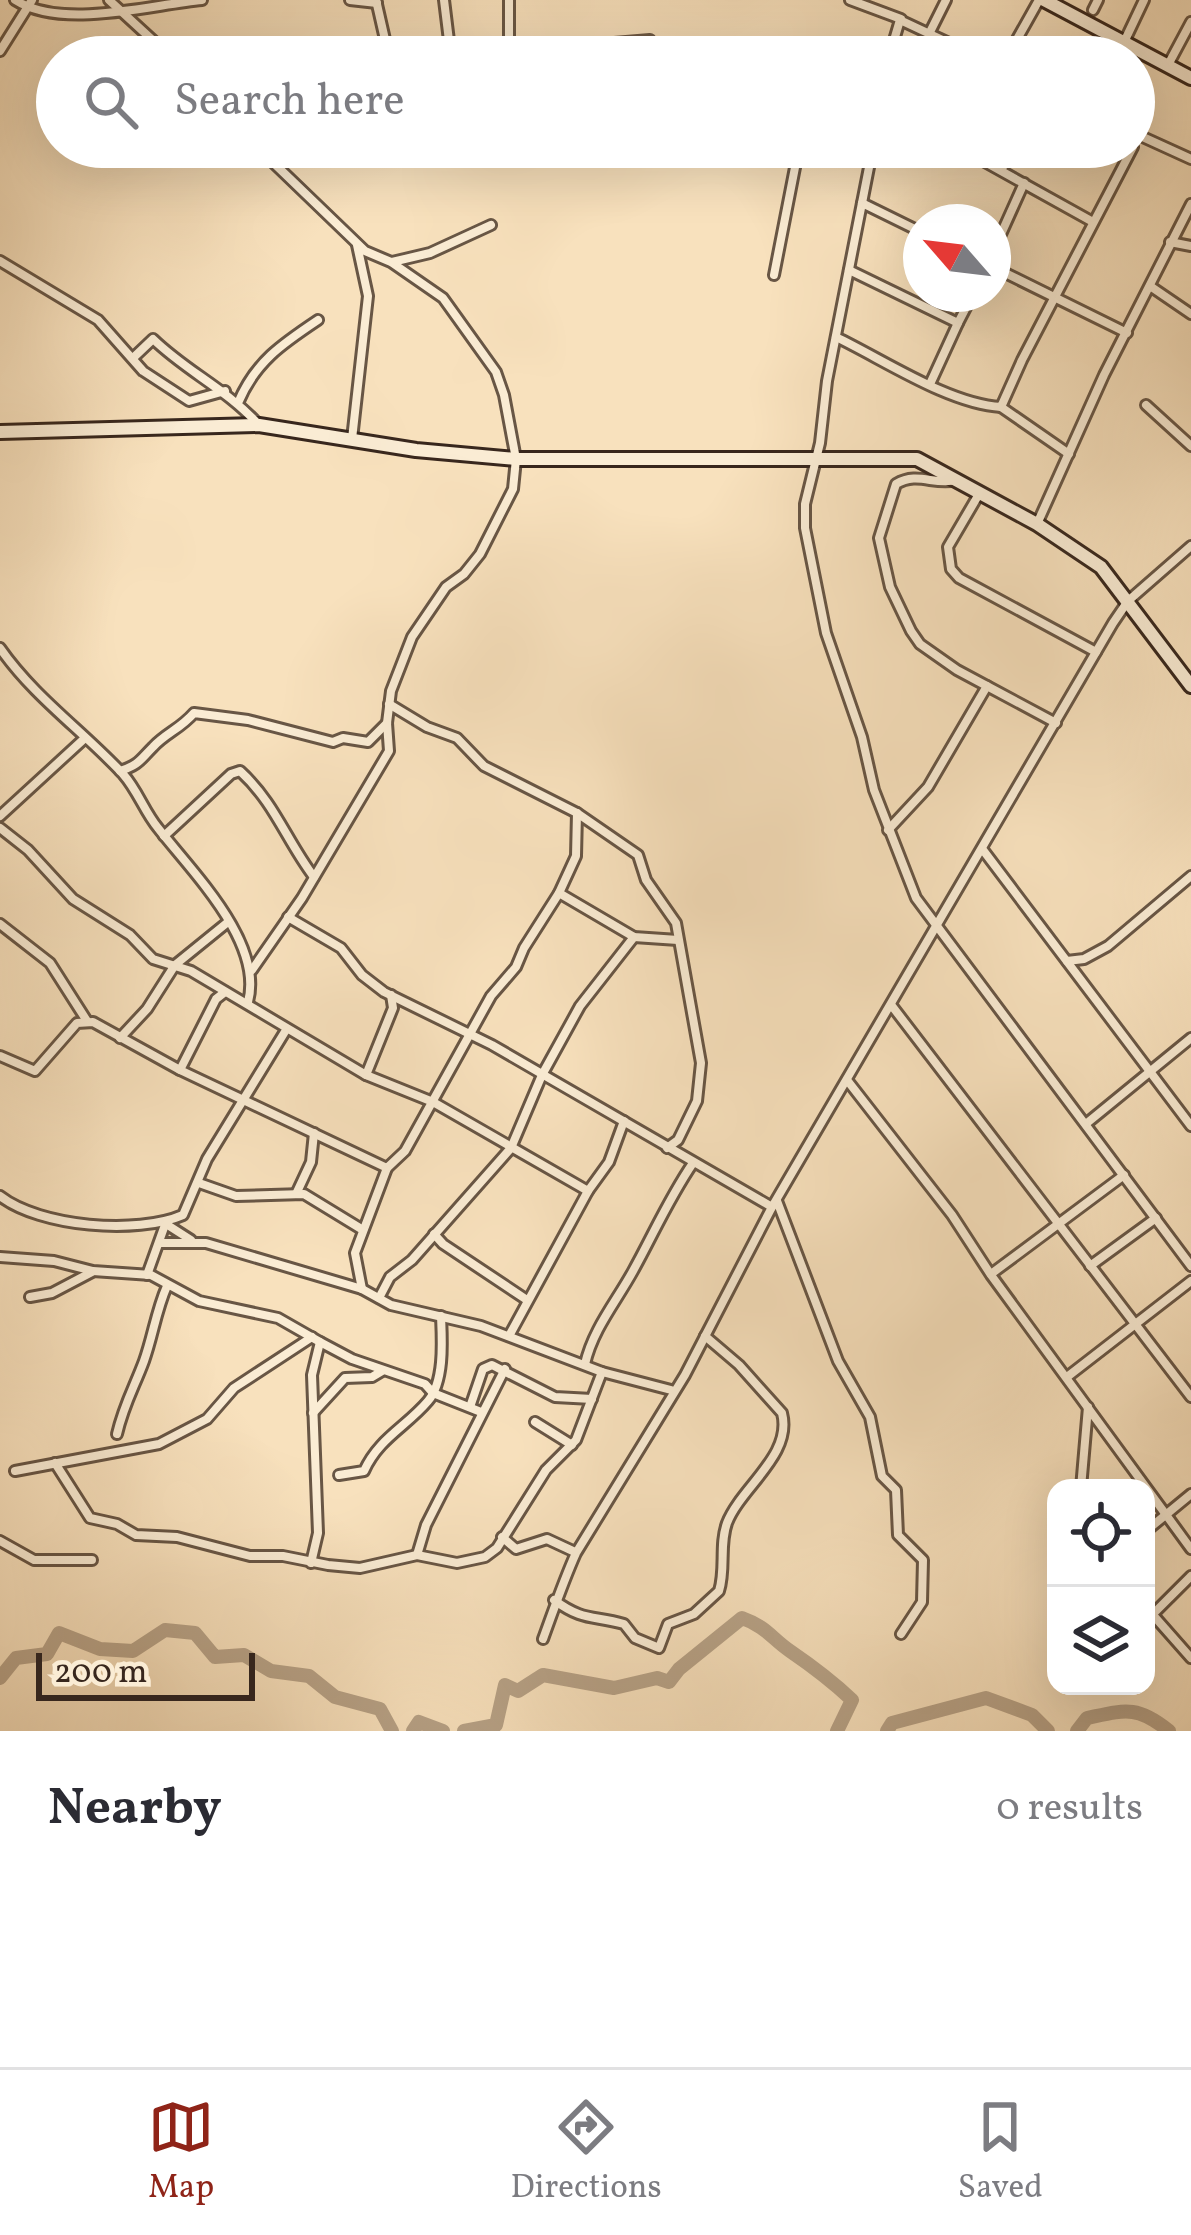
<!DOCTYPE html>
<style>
body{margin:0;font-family:Vollkorn,serif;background:#f2f2f3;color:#2b2b33}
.controls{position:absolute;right:36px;bottom:36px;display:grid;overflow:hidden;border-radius:24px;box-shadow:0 12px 48px #0002}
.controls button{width:108px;height:108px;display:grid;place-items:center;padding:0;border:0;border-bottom:3px solid #e1e1e2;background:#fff;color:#2b2b33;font:60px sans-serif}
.compass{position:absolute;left:903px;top:204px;width:108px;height:108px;border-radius:50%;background:#fff;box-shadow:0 12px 48px #0002;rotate:298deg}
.scale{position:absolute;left:36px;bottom:30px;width:219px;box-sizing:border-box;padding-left:12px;border:6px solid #38271d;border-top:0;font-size:33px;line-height:42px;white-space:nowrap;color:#38271d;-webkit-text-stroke:9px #faecd4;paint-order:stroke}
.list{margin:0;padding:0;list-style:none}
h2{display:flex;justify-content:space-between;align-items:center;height:156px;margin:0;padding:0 48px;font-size:51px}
h2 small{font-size:39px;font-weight:400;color:#7c7c81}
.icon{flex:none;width:66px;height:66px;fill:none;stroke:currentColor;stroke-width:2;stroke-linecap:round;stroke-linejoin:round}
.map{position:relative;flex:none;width:1191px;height:1731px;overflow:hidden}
.search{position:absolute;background:#fff;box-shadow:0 12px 48px #0002;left:36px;right:36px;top:36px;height:132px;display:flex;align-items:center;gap:30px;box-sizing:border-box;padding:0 42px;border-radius:66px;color:#7c7c81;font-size:45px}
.sheet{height:336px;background:#fff}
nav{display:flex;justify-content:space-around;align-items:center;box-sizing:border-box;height:168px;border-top:3px solid #e1e1e2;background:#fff;font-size:33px;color:#7c7c81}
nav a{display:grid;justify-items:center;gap:6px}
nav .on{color:#8f2418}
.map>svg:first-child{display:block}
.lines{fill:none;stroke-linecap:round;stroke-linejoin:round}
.river{stroke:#b7a287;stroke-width:14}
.street-casing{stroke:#685645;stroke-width:14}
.secondary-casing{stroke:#38271d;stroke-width:18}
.street{stroke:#faecd4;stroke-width:8}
.secondary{stroke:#faecd4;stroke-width:12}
</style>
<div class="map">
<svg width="1191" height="1731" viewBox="0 0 1191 1731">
<rect width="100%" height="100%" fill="#f8e1bd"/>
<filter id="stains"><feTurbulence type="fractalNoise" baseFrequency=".00167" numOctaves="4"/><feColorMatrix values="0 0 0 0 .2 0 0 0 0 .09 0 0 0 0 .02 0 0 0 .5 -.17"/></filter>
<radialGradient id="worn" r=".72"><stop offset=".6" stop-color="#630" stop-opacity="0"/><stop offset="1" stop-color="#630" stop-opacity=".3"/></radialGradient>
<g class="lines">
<!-- river -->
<g class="river">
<polyline points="0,1678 16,1658 47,1654 59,1633 100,1649 133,1651 165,1630 195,1633 215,1657 244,1655 271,1671 309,1676 335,1697 380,1709 392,1731"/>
<polyline points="413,1731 419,1722 443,1731"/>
<path d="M464,1731L496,1725L505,1685L518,1691L543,1675L614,1688L657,1678L669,1682L679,1669L742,1618C767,1627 771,1638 790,1651C812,1666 832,1681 852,1700L837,1731"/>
<polyline points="887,1731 892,1723 986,1698 1032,1715 1048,1731"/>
<path d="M1077,1731L1087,1718C1125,1710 1137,1705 1169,1731"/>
</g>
<!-- street casing -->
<g class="street-casing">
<g id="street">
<path d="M15,0C62,30 149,5 202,0"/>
<polyline points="109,0 171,57"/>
<polyline points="350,0 377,3"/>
<polyline points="376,0 389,57"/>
<polyline points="444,0 451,57"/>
<polyline points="509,0 509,50"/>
<polyline points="850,0 901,19"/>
<polyline points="1093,10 1098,0"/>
<polyline points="930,32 946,0"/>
<polyline points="0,51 32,0"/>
<polyline points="446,57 650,40"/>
<polyline points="889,57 900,20 979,57"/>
<polyline points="1007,57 1039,0"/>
<polyline points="1117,57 1144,0"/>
<polyline points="1168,65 1191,22"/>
<polyline points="1134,133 1191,159"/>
<polyline points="873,147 827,381 820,443 805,504 805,528 826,633 862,737 874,790 916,898 1191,1266"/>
<polyline points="958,147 1093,222"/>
<polyline points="1074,153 1076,147"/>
<polyline points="1002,169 1013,147"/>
<polyline points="862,203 921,232"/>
<polyline points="1170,242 1191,246"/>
<polyline points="993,252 1024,183"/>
<polyline points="0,261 98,320 143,371 189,401 225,391"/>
<polyline points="392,262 430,253 491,225"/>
<polyline points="993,267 1127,333"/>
<polyline points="849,270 958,323 973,294"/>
<polyline points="774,275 799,147 870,161"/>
<polyline points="1150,286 1191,314"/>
<path d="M836,337C884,360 949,404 1001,407L1022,360L1133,147"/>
<path d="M133,358L153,339C187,372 225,388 258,424"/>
<polyline points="930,384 958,323"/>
<path d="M238,403C255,362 282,344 318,320"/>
<polyline points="1146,405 1191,446"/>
<polyline points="1001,407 1069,454"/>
<polyline points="352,439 368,296 357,245"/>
<path d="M957,480C934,486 918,471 896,484L879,538L890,587L911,631L920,644L957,670L1056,723"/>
<polyline points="979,494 948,547 951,569 959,578 1096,652"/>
<polyline points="1037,524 1104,375 1191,204"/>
<path d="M0,648C34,697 83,731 123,774C138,791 144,811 158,828C192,872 264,942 248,1002"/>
<polyline points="389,704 427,727 457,738 484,766 577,813 638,855 646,880 676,923 701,1063 697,1101 678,1140 667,1148"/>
<path d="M120,771C139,765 140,760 153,747C166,733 180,729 194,713L248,720L333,742L343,738L368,742L387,723"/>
<polyline points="0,816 85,738"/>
<polyline points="0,828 28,850 73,899 130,935 153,959 191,971 366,1075 433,1102 588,1191"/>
<polyline points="888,830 928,787 987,686"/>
<path d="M164,836L231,774L240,771C275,803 286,840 314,877"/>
<polyline points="983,850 1191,1126"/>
<polyline points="559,893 634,937 678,940"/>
<polyline points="288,917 341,948 362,975 384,992 492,1045 772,1207"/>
<polyline points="0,924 50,963 87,1021"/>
<polyline points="1067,961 1084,959 1108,946 1191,876"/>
<polyline points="252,970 302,898 389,751 387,723 391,691 412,637 446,587 464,574 480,554 513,489 516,459 504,395 496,372 443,298 391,262 365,251 257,147"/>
<polyline points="892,1006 1191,1397"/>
<polyline points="120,1038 147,1009 175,965 228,922"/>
<polyline points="0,1056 35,1071 77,1023 93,1022 180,1070 387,1168 405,1151 491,996 516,967 524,948 559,893 576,856 577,813"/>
<polyline points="180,1070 216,999 225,992"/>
<polyline points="366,1075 393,1008 391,995"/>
<polyline points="847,1080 952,1215 991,1275 1191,1549"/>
<polyline points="1087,1123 1191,1038"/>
<polyline points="199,1183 236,1196 304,1194 363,1230"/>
<polyline points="297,1192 311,1162 314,1133"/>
<path d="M0,1196C40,1227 137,1235 183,1215L207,1159L286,1030"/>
<polyline points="777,1201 838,1361 870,1417 882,1476 896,1490 898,1535 923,1560 922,1602 901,1634"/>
<polyline points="166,1224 191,1240"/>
<polyline points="434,1234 443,1244 527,1300"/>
<polyline points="160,1243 206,1243 362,1289 391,1305 481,1326 602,1372 671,1390"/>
<polyline points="0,1257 54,1261 93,1271 151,1275 199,1301 278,1318 320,1342 312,1375 318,1533 311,1563"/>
<polyline points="1090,1266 1156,1218"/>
<polyline points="991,1274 1124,1175"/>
<polyline points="147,1275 166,1222"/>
<polyline points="362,1289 355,1253 387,1168"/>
<polyline points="30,1297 52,1293 92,1272"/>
<polyline points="379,1298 390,1277 412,1260 511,1148 542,1075 580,1006 634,937"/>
<polyline points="509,1336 588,1191 609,1162 624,1121"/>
<polyline points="320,1342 352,1359 425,1384 433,1393 481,1412"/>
<path d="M585,1364C593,1329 616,1302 633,1271C653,1235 669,1198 693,1163"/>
<polyline points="1067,1377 1191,1281"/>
<polyline points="470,1407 483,1369 492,1365 555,1397 592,1399"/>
<polyline points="313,1413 345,1378 372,1377 382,1371"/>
<polyline points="535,1422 572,1445"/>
<path d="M117,1434C124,1404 134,1388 144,1361C153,1336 156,1311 167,1286"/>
<polyline points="55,1463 90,1518 117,1524 136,1535 177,1537 250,1556 283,1556 328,1565 360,1568 417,1555 457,1563 485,1557 497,1548 546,1470 576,1440 602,1372"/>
<polyline points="15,1471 159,1444 207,1419 234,1388 312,1337"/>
<path d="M339,1475L364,1471C379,1438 406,1427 428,1401C445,1381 442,1339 441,1316"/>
<polyline points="1081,1488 1088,1407"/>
<polyline points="1146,1531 1191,1494"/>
<polyline points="502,1537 516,1549 547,1539 575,1552"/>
<polyline points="0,1541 34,1560 92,1560"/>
<polyline points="417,1555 426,1525 505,1369"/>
<path d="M554,1600C584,1622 593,1615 624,1624L635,1638L659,1648L668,1624L694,1614L719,1591C726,1569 719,1545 727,1523C741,1487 793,1455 782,1413L739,1365L705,1336"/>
<polyline points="1146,1607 1191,1658"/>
<polyline points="1153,1614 1191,1576"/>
<path d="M543,1639C554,1609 563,1582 576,1553L685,1375L772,1207L1113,623L1128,601L1191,546"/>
</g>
</g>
<!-- secondary casing -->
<g class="secondary-casing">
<g id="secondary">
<polyline points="1044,0 1191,78"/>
<polyline points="0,432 259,425 416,450 516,459 917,459 1037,524 1101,567 1191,686"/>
</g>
</g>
<!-- street -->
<use href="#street" class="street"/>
<!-- secondary -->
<use href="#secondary" class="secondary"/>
</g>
<rect width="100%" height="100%" filter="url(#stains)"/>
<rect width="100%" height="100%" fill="url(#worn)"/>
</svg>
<div class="controls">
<button><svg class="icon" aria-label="locate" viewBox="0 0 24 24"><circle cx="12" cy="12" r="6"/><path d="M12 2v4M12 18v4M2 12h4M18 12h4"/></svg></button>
<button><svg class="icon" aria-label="layers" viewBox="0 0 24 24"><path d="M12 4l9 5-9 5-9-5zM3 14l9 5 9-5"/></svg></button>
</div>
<svg class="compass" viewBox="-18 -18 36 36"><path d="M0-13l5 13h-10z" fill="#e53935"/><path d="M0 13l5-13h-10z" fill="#7c7c81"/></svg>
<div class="scale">200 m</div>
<div class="search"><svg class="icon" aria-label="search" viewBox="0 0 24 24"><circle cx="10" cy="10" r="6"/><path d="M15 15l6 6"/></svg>Search here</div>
</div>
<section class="sheet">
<h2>Nearby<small>0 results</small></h2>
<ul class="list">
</ul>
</section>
<nav>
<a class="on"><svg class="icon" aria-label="map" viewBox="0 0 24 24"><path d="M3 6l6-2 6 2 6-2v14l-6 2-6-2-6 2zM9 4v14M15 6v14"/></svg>Map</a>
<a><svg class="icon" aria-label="directions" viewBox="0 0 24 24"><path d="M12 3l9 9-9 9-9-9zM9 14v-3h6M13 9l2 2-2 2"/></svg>Directions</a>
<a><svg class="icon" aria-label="saved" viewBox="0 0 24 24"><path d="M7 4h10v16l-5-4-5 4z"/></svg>Saved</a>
</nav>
